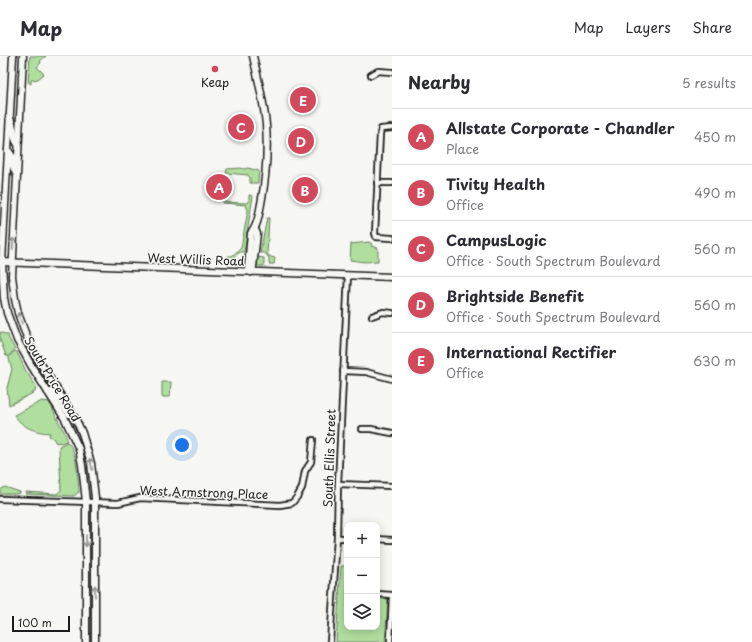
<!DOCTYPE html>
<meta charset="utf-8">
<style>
body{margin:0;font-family:"Playpen Sans",sans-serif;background:#f2f2f3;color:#2b2b33}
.controls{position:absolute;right:12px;bottom:12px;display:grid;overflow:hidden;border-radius:8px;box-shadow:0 2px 10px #0003}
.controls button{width:36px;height:36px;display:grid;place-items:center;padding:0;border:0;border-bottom:1px solid #e1e1e2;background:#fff;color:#2b2b33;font:20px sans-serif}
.scale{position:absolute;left:12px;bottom:10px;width:58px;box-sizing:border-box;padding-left:4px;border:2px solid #1c1c1c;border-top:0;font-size:11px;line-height:14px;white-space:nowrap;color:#1c1c1c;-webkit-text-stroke:3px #f6f6f2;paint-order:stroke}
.you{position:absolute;left:182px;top:389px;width:14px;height:14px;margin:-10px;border:3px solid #fff;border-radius:50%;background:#1a73e8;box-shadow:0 0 0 6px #1a73e833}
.badge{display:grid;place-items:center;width:26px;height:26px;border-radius:50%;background:#d1495b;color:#fff;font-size:13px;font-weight:700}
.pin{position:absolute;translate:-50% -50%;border:2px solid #fff;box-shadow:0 1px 4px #0006}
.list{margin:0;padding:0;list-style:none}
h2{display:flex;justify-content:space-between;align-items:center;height:52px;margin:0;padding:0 16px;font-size:17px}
h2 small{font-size:13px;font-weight:400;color:#7c7c81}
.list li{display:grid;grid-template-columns:26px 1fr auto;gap:12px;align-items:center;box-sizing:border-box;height:56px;padding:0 16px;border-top:1px solid #e1e1e2}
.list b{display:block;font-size:15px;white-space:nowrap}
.list p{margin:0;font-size:13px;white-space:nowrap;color:#7c7c81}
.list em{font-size:13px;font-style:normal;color:#7c7c81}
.icon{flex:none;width:22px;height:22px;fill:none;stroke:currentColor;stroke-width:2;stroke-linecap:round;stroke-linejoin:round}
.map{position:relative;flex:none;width:392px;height:586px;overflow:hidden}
header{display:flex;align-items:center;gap:24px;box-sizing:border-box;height:56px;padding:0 20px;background:#fff;border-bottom:1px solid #e1e1e2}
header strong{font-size:19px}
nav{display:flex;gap:22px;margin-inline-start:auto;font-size:14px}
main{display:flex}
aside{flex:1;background:#fff}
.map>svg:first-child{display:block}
.green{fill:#afde9e;stroke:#667d5d}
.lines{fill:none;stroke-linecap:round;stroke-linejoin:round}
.street-casing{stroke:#1c1c1c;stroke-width:8}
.secondary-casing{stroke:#1c1c1c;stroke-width:9}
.street{stroke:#f6f6f2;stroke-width:4.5}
.secondary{stroke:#f6f6f2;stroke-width:6}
.oneway{stroke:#949492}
.poi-dot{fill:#d1495b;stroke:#f6f6f2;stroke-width:1.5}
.labels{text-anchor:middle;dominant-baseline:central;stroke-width:3;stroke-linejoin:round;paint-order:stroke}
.poi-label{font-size:12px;fill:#1c1c1c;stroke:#f6f6f2}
.street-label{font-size:12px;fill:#1c1c1c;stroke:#f6f6f2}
</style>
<header>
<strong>Map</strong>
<nav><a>Map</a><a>Layers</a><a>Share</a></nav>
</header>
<main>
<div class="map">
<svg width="392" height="586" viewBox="0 0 392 586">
<rect width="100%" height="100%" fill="#f6f6f2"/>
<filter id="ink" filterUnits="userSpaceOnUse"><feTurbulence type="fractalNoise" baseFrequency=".025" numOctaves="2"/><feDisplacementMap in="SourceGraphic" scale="8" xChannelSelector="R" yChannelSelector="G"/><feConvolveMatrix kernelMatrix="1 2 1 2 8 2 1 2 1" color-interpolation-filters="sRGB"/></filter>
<g filter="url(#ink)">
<!-- green -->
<g class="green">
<polygon points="30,0 46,0 40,5 41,7 37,11 44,18 38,23 31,24 31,28 28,26"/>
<polygon points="241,112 244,113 248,112 259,115 258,127 250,127 250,122 248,119 226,117 227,113"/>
<polygon points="249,139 253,140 244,196 240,196 235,200 234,206 229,206 229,203 227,203 228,200 232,200 241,192 248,154 246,149 223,147 223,146 246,147 249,146"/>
<polygon points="267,162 269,162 267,198 271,201 275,202 274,208 269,208 269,202 265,197 260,197"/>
<polygon points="369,186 372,188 371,190 378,192 378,205 365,206 350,204 351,188"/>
<polygon points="258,201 264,202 264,210 259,210 256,207"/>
<polygon points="0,276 8,279 9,283 15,293 9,300 6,300 0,283"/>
<polygon points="15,295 17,296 26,315 36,330 35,336 9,349 7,332 12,313 9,303 9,300"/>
<polygon points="162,326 171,326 170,341 162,341"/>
<path d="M42,345L49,346C53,352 54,358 58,364C61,371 66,377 67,385L60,387L59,386L56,387L53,382L49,380L50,377C35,376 23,372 14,359Z"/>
<path d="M67,386C77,392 78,424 79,436L74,440L26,438V436L57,438L61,434L59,390Z"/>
<polygon points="5,431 20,436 20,437 14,438 0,438 0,434"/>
<polygon points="341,510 347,510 347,571 377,571 377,543 388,543 385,586 336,586"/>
</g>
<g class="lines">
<!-- street casing -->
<g class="street-casing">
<g id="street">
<polyline points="371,19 378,15 392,16"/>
<polyline points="392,72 381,73 380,78 375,177 376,181 392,182"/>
<polyline points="377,127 392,127"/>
<polyline points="372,260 383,256 392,257"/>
<polyline points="343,315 366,316 392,323"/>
<polyline points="362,373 371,373 392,377"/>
<polyline points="338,428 392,430"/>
<polyline points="0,443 118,447 140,442 280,449 292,447 297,441 302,432 305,415 311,406 313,384"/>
<polyline points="337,482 347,482"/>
<polyline points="377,483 392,484"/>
<polyline points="377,538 392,539"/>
<polyline points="330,586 337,482 338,428 348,219"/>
<polyline points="390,586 392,541"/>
</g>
</g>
<!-- secondary casing -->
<g class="secondary-casing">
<g id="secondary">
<polyline points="13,0 2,206 4,242 7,257 17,284 32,311 65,363 79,393 82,409 86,446 86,586"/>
<polyline points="23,0 12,220 15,243 18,257 24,274 34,297 76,364 82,377 91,407 95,442 95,586"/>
<path d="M9,61C15,70 12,79 17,87"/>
<polyline points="8,94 12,100 12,108 16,118"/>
<polyline points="0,206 392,221"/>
<path d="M251,216L248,211L251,177C258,170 259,157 261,148C266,122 268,96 266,69C264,46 258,23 253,0"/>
<polyline points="251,216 253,211 257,178 255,173"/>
<polyline points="48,336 54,336 69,358"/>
</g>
</g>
<!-- street -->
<use href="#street" class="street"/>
<!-- secondary -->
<use href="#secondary" class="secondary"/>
</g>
<!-- one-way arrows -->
<defs><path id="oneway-shaft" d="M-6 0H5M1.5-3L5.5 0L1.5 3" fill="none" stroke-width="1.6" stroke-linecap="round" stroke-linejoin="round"/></defs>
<g class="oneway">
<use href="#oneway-shaft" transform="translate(13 188) rotate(-87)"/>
<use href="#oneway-shaft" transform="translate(20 262) rotate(-108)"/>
<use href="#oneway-shaft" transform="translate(91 408) rotate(-103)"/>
<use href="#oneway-shaft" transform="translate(86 485) rotate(90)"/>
<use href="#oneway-shaft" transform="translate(95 535) rotate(-90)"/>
</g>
</g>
<!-- markers -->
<circle class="poi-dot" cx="215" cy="13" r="4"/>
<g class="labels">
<!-- poi labels -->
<g class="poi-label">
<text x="215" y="26">Keap</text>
</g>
<!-- street labels -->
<g class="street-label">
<text transform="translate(196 203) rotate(2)">West Willis Road</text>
<text transform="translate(53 323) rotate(59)">South Price Road</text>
<text transform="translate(329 402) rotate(-88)">South Ellis Street</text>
<text transform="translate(204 436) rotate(2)">West Armstrong Place</text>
</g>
</g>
</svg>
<div class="controls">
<button>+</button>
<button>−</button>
<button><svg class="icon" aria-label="layers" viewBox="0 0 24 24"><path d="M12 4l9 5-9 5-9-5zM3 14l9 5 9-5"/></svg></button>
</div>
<div class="scale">100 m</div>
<div class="you"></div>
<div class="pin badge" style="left:219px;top:131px">A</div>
<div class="pin badge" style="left:305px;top:134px">B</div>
<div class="pin badge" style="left:241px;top:71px">C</div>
<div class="pin badge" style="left:301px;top:85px">D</div>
<div class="pin badge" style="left:303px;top:44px">E</div>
</div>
<aside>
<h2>Nearby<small>5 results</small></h2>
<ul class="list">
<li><span class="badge">A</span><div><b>Allstate Corporate - Chandler</b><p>Place</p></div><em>450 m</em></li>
<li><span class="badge">B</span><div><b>Tivity Health</b><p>Office</p></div><em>490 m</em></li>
<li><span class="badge">C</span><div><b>CampusLogic</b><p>Office · South Spectrum Boulevard</p></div><em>560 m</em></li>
<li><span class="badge">D</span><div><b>Brightside Benefit</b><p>Office · South Spectrum Boulevard</p></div><em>560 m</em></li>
<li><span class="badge">E</span><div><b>International Rectifier</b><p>Office</p></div><em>630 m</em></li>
</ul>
</aside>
</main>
